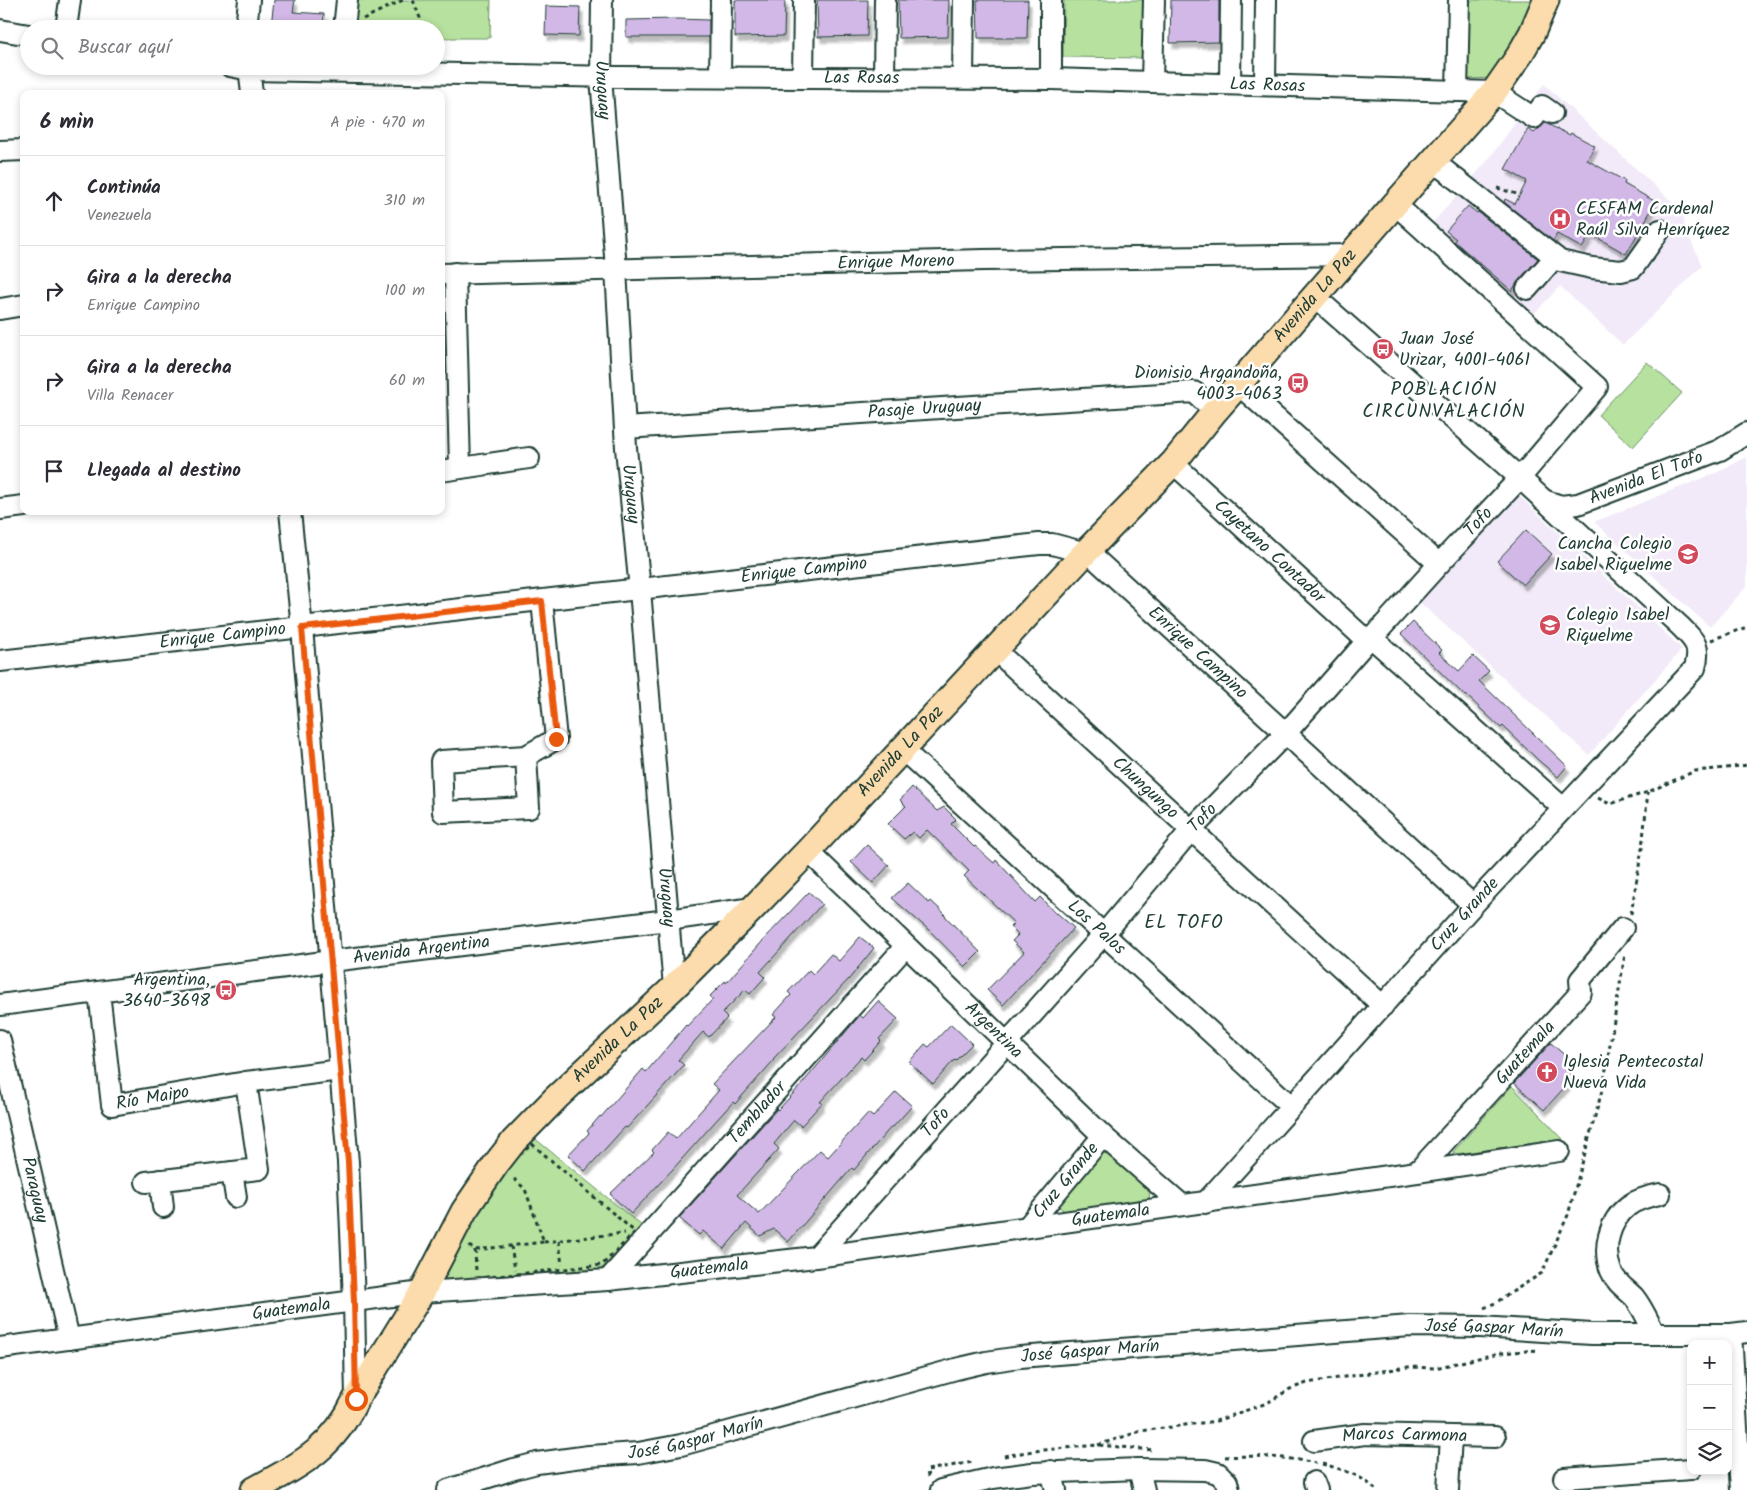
<!DOCTYPE html>
<html lang="es">
<meta charset="utf-8">
<style>
body{margin:0;font-family:Kalam,sans-serif;background:#f2f2f3;color:#2b2b33}
.controls{position:absolute;right:15px;bottom:15px;display:grid;overflow:hidden;border-radius:10px;box-shadow:0 2px 8px #0003}
.controls button{width:45px;height:45px;display:grid;place-items:center;padding:0;border:0;border-bottom:1px solid #e1e1e2;background:#fff;color:#2b2b33;font:25px sans-serif}
.stop{position:absolute;width:15px;height:15px;margin:-11px;border:4px solid #ea580c;border-radius:50%;background:#fff}
.stop.end{background:#ea580c;border-color:#fff;box-shadow:0 1px 5px #0008}
.list{margin:0;padding:0;list-style:none}
h2{display:flex;justify-content:space-between;align-items:center;height:65px;margin:0;padding:0 20px;font-size:21px}
h2 small{font-size:16px;font-weight:400;color:#7c7c81}
.list li{display:grid;grid-template-columns:32px 1fr auto;gap:15px;align-items:center;box-sizing:border-box;height:90px;padding:0 20px;border-top:1px solid #e1e1e2}
.list b{display:block;font-size:19px;white-space:nowrap}
.list p{margin:0;font-size:16px;white-space:nowrap;color:#7c7c81}
.list em{font-size:16px;font-style:normal;color:#7c7c81}
.icon{flex:none;width:28px;height:28px;fill:none;stroke:currentColor;stroke-width:2;stroke-linecap:round;stroke-linejoin:round}
.map{position:relative;flex:none;width:1747px;height:1490px;overflow:hidden}
.search{position:absolute;background:#fff;box-shadow:0 2px 8px #0003;left:20px;top:20px;width:425px;height:55px;display:flex;align-items:center;gap:12px;box-sizing:border-box;padding:0 18px;border-radius:28px;color:#7c7c81;font-size:19px}
.panel{position:absolute;background:#fff;box-shadow:0 2px 8px #0003;left:20px;top:90px;width:425px;height:425px;border-radius:10px}
.map>svg:first-child{display:block}
.built{fill:#f2eaf8}
.green{fill:#b7e19e;stroke:#6b8f69}
.building{fill:#d2b8e6;stroke:#1f3d34;filter:url(#shadow)}
.lines{fill:none;stroke-linecap:round;stroke-linejoin:round}
.minor-casing{stroke:#1f3d34;stroke-width:24}
.major-casing{stroke:#1f3d34;stroke-width:29}
.path{stroke:#1f3d34;stroke-width:3;stroke-dasharray:4 4;stroke-linecap:butt}
.minor{stroke:#fff;stroke-width:20}
.major{stroke:#fcdcac;stroke-width:25}
.route{stroke:#ea580c;stroke-width:6}
.labels{text-anchor:middle;dominant-baseline:central;stroke-width:5;stroke-linejoin:round;paint-order:stroke}
.street-label{font-size:18px;fill:#1f3d34;stroke:#fff}
.poi-label{font-size:18px;fill:#1f3d34;stroke:#fff;text-anchor:start}
.neighbourhood-label{font-size:19px;letter-spacing:1px;fill:#1f3d34;stroke:#fff}
</style>
<div class="map">
<svg width="1747" height="1490" viewBox="0 0 1747 1490">
<defs>
<filter id="shadow"><feDropShadow dx="3" dy="5.5" stdDeviation="1" flood-color="#0004"/></filter>
</defs>
<rect width="100%" height="100%" fill="#fff"/>
<filter id="ink" filterUnits="userSpaceOnUse"><feTurbulence type="fractalNoise" baseFrequency=".02" numOctaves="2"/><feDisplacementMap in="SourceGraphic" scale="10" xChannelSelector="R" yChannelSelector="G"/><feConvolveMatrix kernelMatrix="1 2 1 2 8 2 1 2 1" color-interpolation-filters="sRGB"/></filter>
<g filter="url(#ink)">
<!-- built -->
<g class="built">
<polygon points="1544,84 1683,212 1685,227 1702,266 1623,345 1560,286 1533,315 1430,226 1488,160 1518,119 1540,98 1536,95"/>
<polygon points="1747,457 1747,586 1710,627 1594,522 1718,472"/>
<polygon points="1515,492 1682,649 1589,755 1417,600"/>
</g>
<!-- green -->
<g class="green">
<polygon points="356,0 491,0 490,38 436,38 436,29 355,29"/>
<polygon points="1064,0 1146,0 1145,58 1063,57"/>
<polygon points="1469,0 1533,0 1523,24 1496,78 1468,79"/>
<polygon points="1647,362 1682,393 1633,447 1598,415"/>
<polygon points="1512,1086 1563,1139 1457,1154 1453,1152"/>
<polygon points="533,1137 642,1226 600,1270 434,1286 488,1186"/>
<polygon points="1106,1152 1112,1156 1150,1191 1149,1199 1066,1212 1059,1207 1059,1203 1101,1153"/>
</g>
<!-- building -->
<g class="building">
<polygon points="274,0 295,0 293,12 324,14 323,29 297,29 271,26"/>
<polygon points="735,0 785,0 784,36 735,37"/>
<polygon points="817,0 868,0 867,36 818,37"/>
<polygon points="898,0 949,0 948,37 899,38"/>
<polygon points="977,0 1028,0 1027,38 978,38"/>
<polygon points="1171,0 1219,0 1219,42 1170,43"/>
<polygon points="546,6 580,7 579,36 545,35"/>
<polygon points="678,19 709,20 709,37 626,37 626,20"/>
<polygon points="1545,123 1570,135 1571,133 1595,146 1587,160 1625,181 1624,184 1656,202 1626,254 1591,234 1582,248 1557,234 1553,241 1504,202 1505,199 1515,204 1527,181 1505,169 1528,129 1534,133"/>
<polygon points="1468,206 1477,213 1478,212 1538,259 1518,281 1512,291 1454,241 1456,239 1446,231"/>
<polygon points="1526,530 1552,554 1523,585 1497,561"/>
<polygon points="1413,622 1442,650 1439,653 1459,671 1473,656 1489,671 1479,681 1567,766 1558,777 1538,760 1503,726 1501,728 1466,695 1465,696 1401,634"/>
<polygon points="912,787 937,811 944,807 956,819 951,824 974,847 975,846 994,863 996,860 1035,902 1040,897 1056,914 1057,913 1074,928 1003,1005 987,990 1024,952 1012,941 1018,935 1010,927 1014,923 964,876 969,871 927,830 919,838 913,832 904,839 888,824 906,806 900,800"/>
<polygon points="867,845 889,865 873,883 851,862"/>
<polygon points="908,883 929,903 931,901 945,914 944,915 980,952 965,967 930,931 892,898"/>
<polygon points="809,892 822,904 760,972 765,977 750,994 745,990 722,1013 727,1018 709,1037 703,1032 678,1060 684,1065 627,1128 625,1127 585,1171 568,1155 589,1133 587,1131 600,1116 601,1117 643,1069 646,1072 686,1025 687,1026 713,999 710,996 725,981 726,983 767,936"/>
<polygon points="860,937 874,948 849,979 773,1059 774,1060 735,1104 733,1102 713,1124 673,1169 631,1214 610,1194 654,1152 652,1150 668,1132 676,1139 719,1090 712,1084 776,1017 773,1015 791,995 788,992 809,970 813,974 831,954 839,961"/>
<polygon points="878,1001 898,1019 879,1039 881,1041 864,1060 861,1057 820,1102 822,1103 801,1126 794,1120 774,1144 779,1149 737,1195 759,1214 820,1150 828,1157 868,1113 873,1117 896,1092 912,1106 893,1127 892,1126 854,1170 852,1168 788,1242 774,1229 760,1236 746,1223 724,1249 703,1231 699,1235 679,1218 777,1109 778,1110 801,1085 860,1015 863,1018"/>
<polygon points="951,1024 972,1044 955,1061 954,1060 933,1084 909,1062 925,1044 929,1047"/>
<polygon points="1551,1043 1570,1060 1563,1067 1574,1077 1544,1110 1514,1083"/>
</g>
<g class="lines">
<!-- minor casing -->
<g class="minor-casing">
<g id="minor">
<path id="s1" d="M602,0L601,77L616,269L626,448L640,590L674,987"/>
<polyline points="66,29 70,0"/>
<polyline points="246,29 249,0"/>
<polyline points="344,29 347,0"/>
<polyline points="0,30 29,35"/>
<path id="s2" d="M230,66L250,70L617,77L1051,79L1494,92L1534,118L1542,106L1552,113"/>
<polyline points="249,66 252,94"/>
<polyline points="720,77 721,0"/>
<polyline points="803,78 804,0"/>
<polyline points="884,78 885,0"/>
<polyline points="963,78 964,0"/>
<polyline points="1051,79 1051,0"/>
<polyline points="1152,82 1154,0"/>
<polyline points="1230,84 1231,0"/>
<polyline points="1265,85 1266,0"/>
<polyline points="1457,91 1459,0"/>
<polyline points="0,151 24,150"/>
<polyline points="1433,161 1560,261 1592,268 1621,271 1633,268 1660,230"/>
<polyline points="455,273 460,468"/>
<path id="s3" d="M441,274L983,260L1351,255"/>
<polyline points="1527,289 1555,257"/>
<polyline points="0,309 24,305"/>
<polyline points="1239,385 1439,564"/>
<path id="s4" d="M625,428L1194,392L1215,411"/>
<path id="s5" d="M1173,463L1367,641"/>
<polyline points="441,471 529,458"/>
<path id="s6" d="M1543,500L1561,506L1578,504L1720,450L1747,433"/>
<polyline points="0,509 24,506"/>
<polyline points="290,511 302,628 348,1162 354,1301 356,1399"/>
<polyline points="1372,638 1563,808"/>
<path id="s7" d="M995,650L1383,1006"/>
<path id="s8" d="M0,661L1039,544H1052L1090,554L1473,905"/>
<path id="s9" d="M902,749L1291,1106"/>
<polyline points="526,756 529,808 443,812 441,761 526,756 556,739 542,601"/>
<path id="s10" d="M808,851L1103,1136L1182,1205"/>
<path id="s11" d="M99,992L112,1105L246,1082L340,1070"/>
<path id="s12" d="M0,1005L331,961L668,920L753,908"/>
<path id="s13" d="M0,1040L69,1339"/>
<polyline points="232,1172 236,1197"/>
<path id="s14" d="M1417,1172L1581,992L1580,980L1623,928"/>
<polyline points="160,1180 163,1207"/>
<polyline points="146,1182 259,1169 246,1082"/>
<path id="s15" d="M1205,1203L1473,905L1695,668C1701,646 1695,641 1680,626L1520,478L1315,297"/>
<path id="s16" d="M1028,1226L1103,1136"/>
<path id="s17" d="M816,1257L1104,934L1191,830L1286,733L1367,641L1372,638L1439,564L1520,478L1597,387L1395,204"/>
<path id="s18" d="M608,1280L905,947"/>
<path d="M1655,1334C1648,1321 1643,1308 1634,1297C1626,1289 1616,1283 1611,1271C1602,1249 1609,1221 1628,1206C1637,1199 1650,1196 1660,1194"/>
<polyline points="1731,1334 1741,1490"/>
<path id="s19" d="M0,1348L422,1292L608,1280L816,1257L1417,1172L1559,1151"/>
<path id="s20" d="M1314,1441L1365,1434L1495,1437"/>
<polyline points="1139,1469 1144,1490"/>
<polyline points="1051,1471 1056,1490"/>
<polyline points="1564,1478 1691,1469"/>
<polyline points="1314,1482 1317,1490"/>
<path id="s21" d="M448,1490L514,1469L537,1463L589,1456L638,1453L681,1445L956,1369L986,1362L1020,1357L1410,1326L1480,1327L1592,1334H1731L1747,1332"/>
<polyline points="941,1490 993,1478 1032,1473 1139,1469 1205,1470 1218,1473 1227,1482 1229,1490"/>
<polyline points="1448,1490 1451,1436"/>
</g>
</g>
<!-- major casing -->
<g class="major-casing">
<g id="major">
<path id="s22" d="M254,1490C301,1464 332,1450 356,1399L422,1292L464,1211L496,1164L514,1141L556,1098L674,987L753,908L808,851L1084,554L1173,463L1215,411L1395,204L1494,92L1519,56L1532,33L1546,0"/>
</g>
</g>
<!-- path -->
<g class="path">
<polyline points="413,0 420,18 419,29"/>
<polyline points="363,19 403,0"/>
<polyline points="1497,188 1520,195"/>
<polyline points="1711,640 1747,627"/>
<polyline points="1598,798 1610,804 1648,792 1695,771 1726,768 1747,765"/>
<polyline points="1631,914 1642,848 1648,792"/>
<path d="M532,1144L635,1232L602,1265L440,1282C458,1244 477,1203 504,1170C512,1161 523,1152 532,1144Z"/>
<polyline points="559,1241 562,1265"/>
<polyline points="544,1242 625,1233"/>
<polyline points="469,1246 475,1250 544,1242 525,1189 512,1177"/>
<polyline points="511,1246 515,1270"/>
<polyline points="475,1250 476,1272"/>
<polyline points="1484,1308 1495,1303 1542,1273 1568,1215 1603,1087 1625,954"/>
<polyline points="1098,1445 1141,1431 1216,1421 1267,1403 1290,1389 1307,1383 1408,1367 1435,1368 1500,1353 1539,1350"/>
<polyline points="1004,1456 1033,1451 1098,1445 1154,1450"/>
<path d="M1225,1457C1255,1455 1286,1457 1316,1463"/>
<path d="M1322,1464C1341,1469 1362,1475 1376,1490"/>
<polyline points="928,1477 927,1470 973,1462"/>
</g>
<!-- minor -->
<use href="#minor" class="minor"/>
<!-- major -->
<use href="#major" class="major"/>
</g>
</g>
<g class="lines" filter="url(#ink)">
<!-- route -->
<polyline class="route" points="356,1399 354,1301 348,1162 302,628 542,601 556,739"/>
</g>
<!-- icons -->
<defs>
<g id="hospital-disc" transform="scale(1.125)"><circle r="9.5" fill="#d1495b" stroke="#fff"/><path d="M-5-5h3v3.5h4V-5h3V5h-3V1.5h-4V5h-3Z" fill="#fff"/></g>
<g id="bus-disc" transform="scale(1.125)"><circle r="9.5" fill="#d1495b" stroke="#fff"/><path d="M-5-6H5V4H4V6H2V4H-2V6H-4V4H-5ZM-3.5-4V0h7V-4ZM-3.5 1.2v1.5H-2V1.2ZM2 1.2v1.5H3.5V1.2Z" fill="#fff"/></g>
<g id="school-disc" transform="scale(1.125)"><circle r="9.5" fill="#d1495b" stroke="#fff"/><path d="M0-5L7-2L0 1L-7-2ZM-4 1L0 2.5L4 1V4Q0 6-4 4Z" fill="#fff"/></g>
<g id="church-disc" transform="scale(1.125)"><circle r="9.5" fill="#d1495b" stroke="#fff"/><path d="M-1.2-6h2.4v3.5h3.3v2.4h-3.3V6h-2.4V-.1h-3.3v-2.4h3.3Z" fill="#fff"/></g>
</defs>
<g fill-rule="evenodd">
<use href="#hospital-disc" x="1560" y="219"/>
<use href="#bus-disc" x="1383" y="349"/>
<use href="#bus-disc" x="1298" y="383"/>
<use href="#school-disc" x="1688" y="554"/>
<use href="#school-disc" x="1550" y="625"/>
<use href="#bus-disc" x="226" y="990"/>
<use href="#church-disc" x="1547" y="1072"/>
</g>
<g class="labels">
<!-- street labels -->
<g class="street-label">
<text stroke="none"><textPath href="#s2" startOffset="632">Las Rosas</textPath></text>
<text stroke="none"><textPath href="#s2" startOffset="1038">Las Rosas</textPath></text>
<text stroke="none"><textPath href="#s1" startOffset="90">Uruguay</textPath></text>
<text stroke="none"><textPath href="#s3" startOffset="455">Enrique Moreno</textPath></text>
<text stroke="none"><textPath href="#s22" startOffset="1608">Avenida La Paz</textPath></text>
<text stroke="none"><textPath href="#s4" startOffset="300">Pasaje Uruguay</textPath></text>
<text stroke="none"><textPath href="#s6" startOffset="109">Avenida El Tofo</textPath></text>
<text stroke="none"><textPath href="#s1" startOffset="495">Uruguay</textPath></text>
<text stroke="none"><textPath href="#s17" startOffset="990">Tofo</textPath></text>
<text stroke="none"><textPath href="#s5" startOffset="131">Cayetano Contador</textPath></text>
<text stroke="none"><textPath href="#s8" startOffset="809">Enrique Campino</textPath></text>
<text stroke="none"><textPath href="#s8" startOffset="224">Enrique Campino</textPath></text>
<text stroke="none"><textPath href="#s8" startOffset="1244">Enrique Campino</textPath></text>
<text stroke="none"><textPath href="#s22" startOffset="992">Avenida La Paz</textPath></text>
<text stroke="none"><textPath href="#s7" startOffset="204">Chungungo</textPath></text>
<text stroke="none"><textPath href="#s17" startOffset="585">Tofo</textPath></text>
<text stroke="none"><textPath href="#s1" startOffset="900">Uruguay</textPath></text>
<text stroke="none"><textPath href="#s15" startOffset="388">Cruz Grande</textPath></text>
<text stroke="none"><textPath href="#s9" startOffset="264">Los Palos</textPath></text>
<text stroke="none"><textPath href="#s12" startOffset="425">Avenida Argentina</textPath></text>
<text stroke="none"><textPath href="#s10" startOffset="258">Argentina</textPath></text>
<text stroke="none"><textPath href="#s22" startOffset="588">Avenida La Paz</textPath></text>
<text stroke="none"><textPath href="#s14" startOffset="161">Guatemala</textPath></text>
<text stroke="none"><textPath href="#s11" startOffset="155">Río Maipo</textPath></text>
<text stroke="none"><textPath href="#s18" startOffset="224">Temblador</textPath></text>
<text stroke="none"><textPath href="#s17" startOffset="180">Tofo</textPath></text>
<text stroke="none"><textPath href="#s16" startOffset="59">Cruz Grande</textPath></text>
<text stroke="none"><textPath href="#s13" startOffset="154">Paraguay</textPath></text>
<text stroke="none"><textPath href="#s19" startOffset="1119">Guatemala</textPath></text>
<text stroke="none"><textPath href="#s19" startOffset="714">Guatemala</textPath></text>
<text stroke="none"><textPath href="#s19" startOffset="294">Guatemala</textPath></text>
<text stroke="none"><textPath href="#s21" startOffset="1064">José Gaspar Marín</textPath></text>
<text stroke="none"><textPath href="#s21" startOffset="659">José Gaspar Marín</textPath></text>
<text stroke="none"><textPath href="#s20" startOffset="91">Marcos Carmona</textPath></text>
<text stroke="none"><textPath href="#s21" startOffset="254">José Gaspar Marín</textPath></text>
</g>
<!-- poi labels -->
<g class="poi-label">
<text x="1576" y="209">CESFAM Cardenal<tspan x="1576" dy="21">Raúl Silva Henríquez</tspan></text>
<text x="1399" y="339">Juan José<tspan x="1399" dy="21">Urizar, 4001-4061</tspan></text>
<text x="1282" y="373" text-anchor="end">Dionisio Argandoña,<tspan x="1282" dy="21">4003-4063</tspan></text>
<text x="1672" y="544" text-anchor="end">Cancha Colegio<tspan x="1672" dy="21">Isabel Riquelme</tspan></text>
<text x="1566" y="615">Colegio Isabel<tspan x="1566" dy="21">Riquelme</tspan></text>
<text x="210" y="980" text-anchor="end">Argentina,<tspan x="210" dy="21">3640-3698</tspan></text>
<text x="1563" y="1062">Iglesia Pentecostal<tspan x="1563" dy="21">Nueva Vida</tspan></text>
</g>
<!-- neighbourhood labels -->
<g class="neighbourhood-label">
<text x="1444" y="390">POBLACIÓN<tspan x="1444" dy="22">CIRCUNVALACIÓN</tspan></text>
<text x="1184" y="923">EL TOFO</text>
</g>
</g>
</svg>
<div class="controls">
<button>+</button>
<button>−</button>
<button><svg class="icon" aria-label="layers" viewBox="0 0 24 24"><path d="M12 4l9 5-9 5-9-5zM3 14l9 5 9-5"/></svg></button>
</div>
<div class="stop" style="left:356px;top:1399px"></div>
<div class="stop end" style="left:556px;top:739px"></div>
<div class="search"><svg class="icon" aria-label="search" viewBox="0 0 24 24"><circle cx="10" cy="10" r="6"/><path d="M15 15l6 6"/></svg>Buscar aquí</div>
<section class="panel">
<h2>6 min<small>A pie · 470 m</small></h2>
<ul class="list">
<li><svg class="icon" aria-label="ahead" viewBox="0 0 24 24"><path d="M12 20V5M6 11l6-6 6 6"/></svg><div><b>Continúa</b><p>Venezuela</p></div><em>310 m</em></li>
<li><svg class="icon" aria-label="right" viewBox="0 0 24 24"><path d="M7 20v-9h11M14 6l5 5-5 5"/></svg><div><b>Gira a la derecha</b><p>Enrique Campino</p></div><em>100 m</em></li>
<li><svg class="icon" aria-label="right" viewBox="0 0 24 24"><path d="M7 20v-9h11M14 6l5 5-5 5"/></svg><div><b>Gira a la derecha</b><p>Villa Renacer</p></div><em>60 m</em></li>
<li><svg class="icon" aria-label="arrive" viewBox="0 0 24 24"><path d="M6 21V4h12l-3 4 3 4H6"/></svg><div><b>Llegada al destino</b></div></li>
</ul>
</section>
</div>
